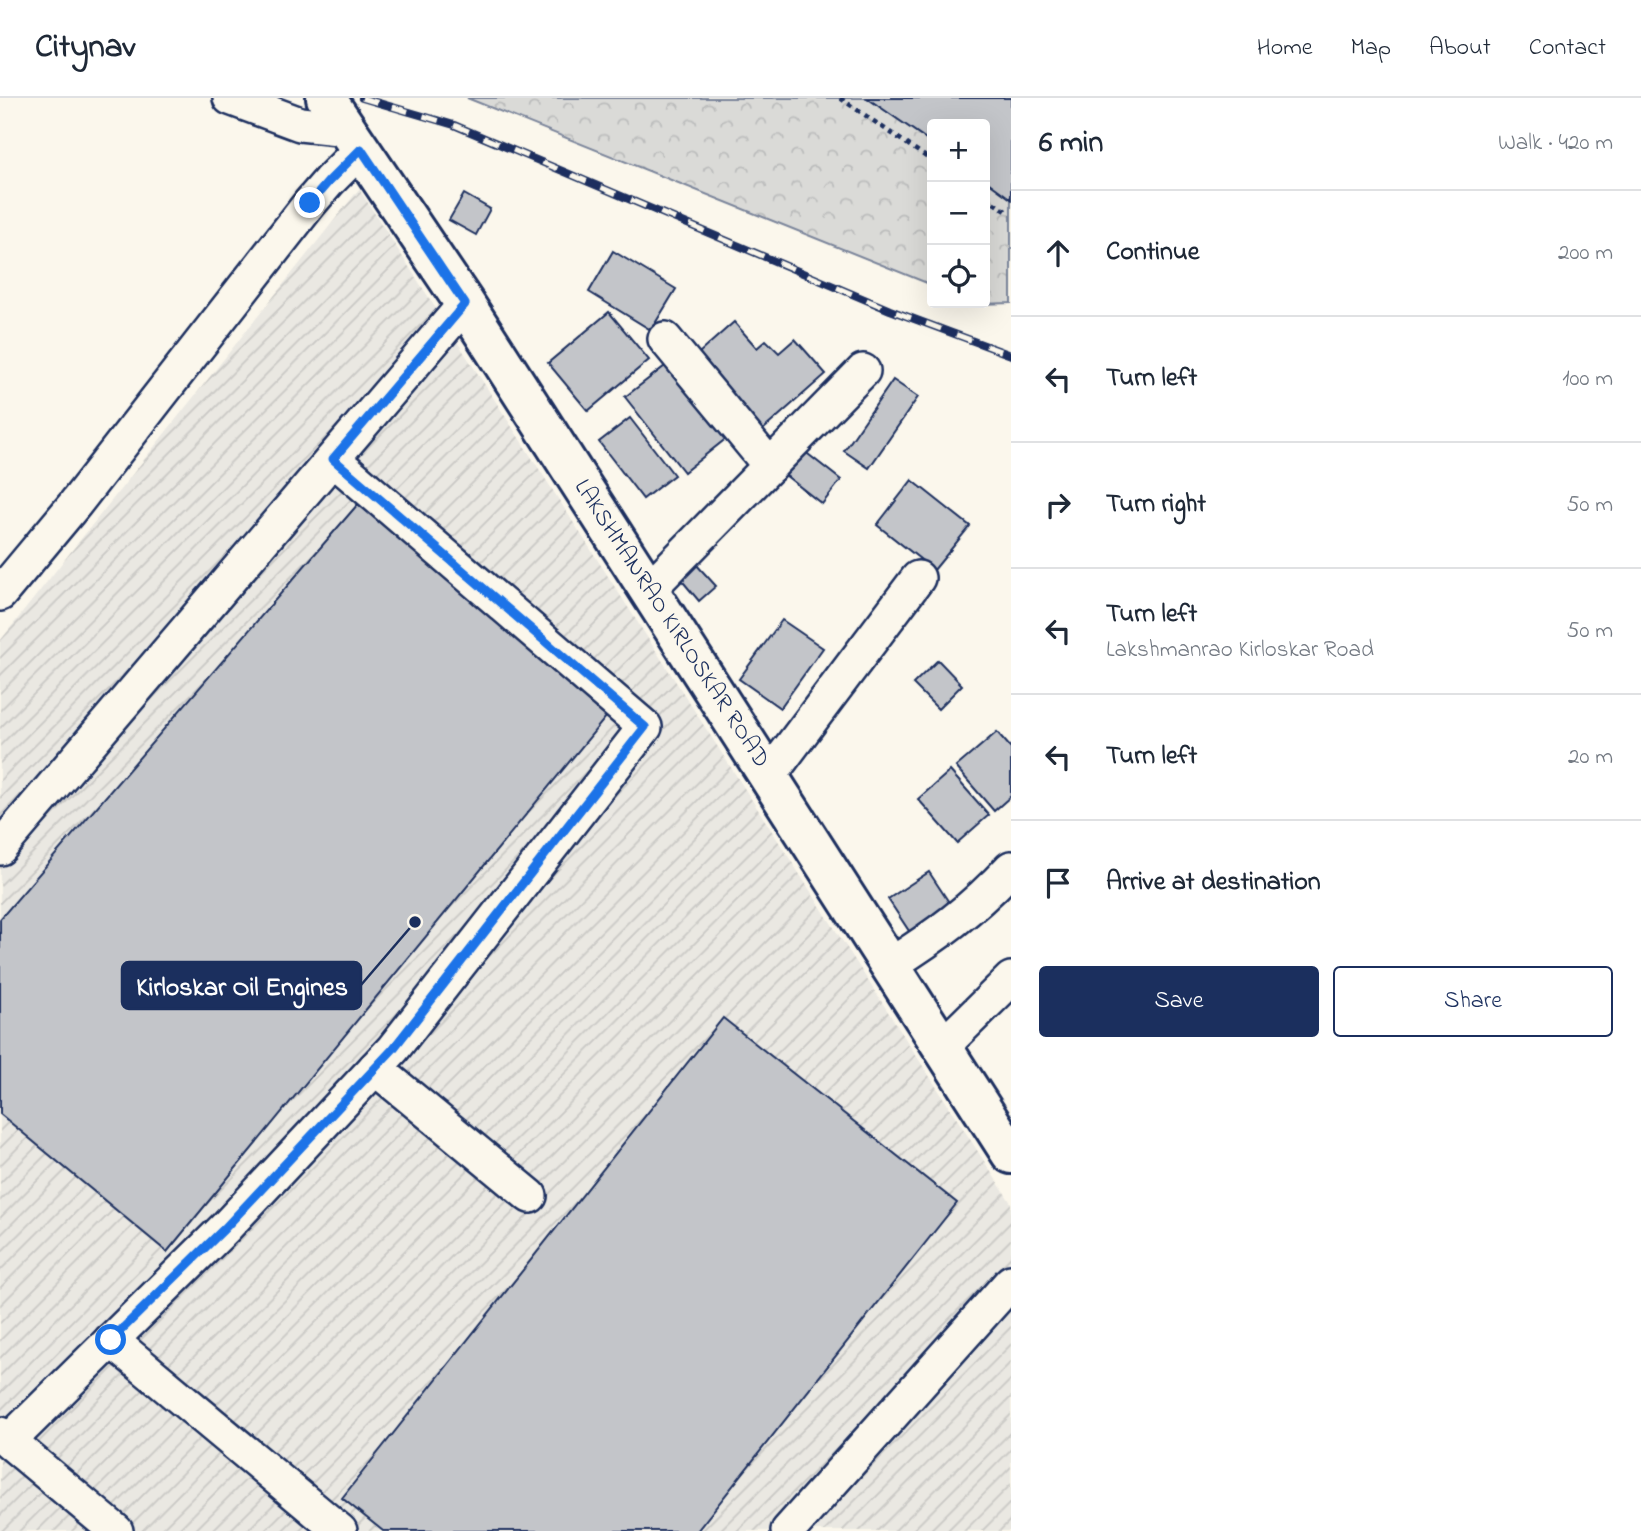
<!DOCTYPE html>
<meta charset="utf-8">
<style>
body{margin:0;font-family:"Indie Flower",sans-serif;background:#f2f2f3;color:#1f2937}
.controls{position:absolute;right:21px;top:21px;display:grid;overflow:hidden;border-radius:7px;box-shadow:0 7px 28px #0002}
.controls button{width:63px;height:63px;display:grid;place-items:center;padding:0;border:0;border-bottom:2px solid #e0e1e3;background:#fff;color:#1f2937;font:35px sans-serif}
.stop{position:absolute;width:21px;height:21px;margin:-16px;border:5px solid #1a73e8;border-radius:50%;background:#fff}
.stop.end{background:#1a73e8;border-color:#fff;box-shadow:0 2px 7px #0008}
.list{margin:0;padding:0;list-style:none}
h2{display:flex;justify-content:space-between;align-items:center;height:91px;margin:0;padding:0 28px;font-size:30px}
h2 small{font-size:23px;font-weight:400;color:#747a83}
.list li{display:grid;grid-template-columns:46px 1fr auto;gap:21px;align-items:center;box-sizing:border-box;height:126px;padding:0 28px;border-top:2px solid #e0e1e3}
.list b{display:block;font-size:26px;white-space:nowrap}
.list p{margin:0;font-size:23px;white-space:nowrap;color:#747a83}
.list em{font-size:23px;font-style:normal;color:#747a83}
.actions{display:flex;gap:14px;padding:21px 28px}
.actions a{flex:1;padding:16px 0;border:2px solid #1b2f5e;border-radius:7px;text-align:center;font-size:24px;color:#1b2f5e}
.actions .main{background:#1b2f5e;color:#fff}
.icon{flex:none;width:38px;height:38px;fill:none;stroke:currentColor;stroke-width:2;stroke-linecap:round;stroke-linejoin:round}
.map{position:relative;flex:none;width:1011px;height:1433px;overflow:hidden}
header{display:flex;align-items:center;gap:42px;box-sizing:border-box;height:98px;padding:0 35px;background:#fff;border-bottom:2px solid #e0e1e3}
header strong{font-size:33px}
nav{display:flex;gap:38px;margin-inline-start:auto;font-size:24px}
main{display:flex}
aside{flex:1;background:#fff}
.map>svg:first-child{display:block}
.industrial{fill:url(#industrial-furrows)}
.forest{fill:url(#forest-crowns);stroke:#7a849a;stroke-width:2}
.building{fill:#c3c5c9;stroke:#1b2f5e;stroke-width:2}
.lines{fill:none;stroke-linecap:round;stroke-linejoin:round}
.minor-casing{stroke:#1b2f5e;stroke-width:38}
.major-casing{stroke:#1b2f5e;stroke-width:44}
.path{stroke:#1b2f5e;stroke-width:4.5;stroke-dasharray:5 5;stroke-linecap:butt}
.minor{stroke:#fbf7ec;stroke-width:33}
.major{stroke:#fbf7ec;stroke-width:38}
.rail-casing{stroke:#1b2f5e;stroke-width:8}
.rail{stroke:#fbf7ec;stroke-width:5;stroke-dasharray:16;stroke-linecap:butt}
.route{stroke:#1a73e8;stroke-width:9}
.labels{text-anchor:middle;dominant-baseline:central;stroke-width:5;stroke-linejoin:round;paint-order:stroke}
.street-label{font-size:24px;fill:#1b2f5e;stroke:#fbf7ec}
.leader{fill:none;stroke:#1b2f5e;stroke-width:2.5}
.callout-dot{fill:#1b2f5e;stroke:#fbf7ec;stroke-width:2.5}
.callout{fill:#1b2f5e;stroke:#1b2f5e;stroke-width:2.5}
.callout-label{font-size:26px;text-anchor:middle;font-weight:bold;fill:#fff}
</style>
<header>
<strong>Citynav</strong>
<nav><a>Home</a><a>Map</a><a>About</a><a>Contact</a></nav>
</header>
<main>
<div class="map">
<svg width="1011" height="1433" viewBox="0 0 1011 1433">
<defs>
<pattern id="industrial-furrows" width="10" height="10" patternUnits="userSpaceOnUse" patternTransform="scale(1.75)"><rect width="10" height="10" fill="#eae8e2"/><path d="M-1 1l2-2M0 10L10 0M9 11l2-2" fill="none" stroke="#c8c7c4"/></pattern>
<pattern id="forest-crowns" width="20" height="18" patternUnits="userSpaceOnUse" patternTransform="scale(1.75)"><rect width="20" height="18" fill="#dadad7"/><path d="M2 6a3 3 0 1 1 6 0M12 15a3 3 0 1 1 6 0" fill="none" stroke="#babbbb"/></pattern>
</defs>
<rect width="100%" height="100%" fill="#fbf7ec"/>
<filter id="ink" filterUnits="userSpaceOnUse"><feTurbulence type="fractalNoise" baseFrequency=".0143" numOctaves="2"/><feDisplacementMap in="SourceGraphic" scale="14" xChannelSelector="R" yChannelSelector="G"/><feConvolveMatrix kernelMatrix="1 2 1 2 8 2 1 2 1" color-interpolation-filters="sRGB"/></filter>
<g filter="url(#ink)">
<!-- industrial -->
<polygon class="industrial" points="359,91 1011,1105 1011,1433 0,1433 0,543"/>
<!-- forest -->
<polygon class="forest" points="467,0 1011,0 1011,205 979,206 976,205 985,205 985,26 932,26 932,187"/>
<!-- building -->
<g class="building">
<polygon points="867,0 1011,0 1011,101 985,82 985,26 932,26 932,45"/>
<polygon points="464,96 490,111 476,137 449,122"/>
<polygon points="613,153 676,191 651,232 589,194"/>
<polygon points="609,214 649,262 588,313 548,265"/>
<polygon points="734,224 757,250 766,242 779,255 795,241 826,276 757,337 691,262"/>
<polygon points="669,265 728,339 684,374 625,299"/>
<polygon points="893,282 918,299 869,370 844,353"/>
<polygon points="630,320 674,377 643,401 599,344"/>
<polygon points="799,349 841,382 822,406 780,373"/>
<polygon points="912,382 970,428 934,472 877,427"/>
<polygon points="358,406 611,613 167,1154 0,1016 0,821"/>
<polygon points="695,465 716,488 699,503 679,479"/>
<polygon points="782,522 823,550 780,610 739,581"/>
<polygon points="938,562 962,587 938,611 913,586"/>
<polygon points="997,634 1011,650 1011,698 994,713 956,669"/>
<polygon points="950,673 989,717 957,745 918,701"/>
<polygon points="929,774 956,815 915,842 888,801"/>
<polygon points="723,920 957,1105 697,1433 383,1433 342,1400"/>
</g>
<g class="lines">
<!-- minor casing -->
<g class="minor-casing">
<g id="minor">
<polyline points="230,0 300,26 348,31"/>
<polyline points="665,241 770,368"/>
<polyline points="649,491 863,273"/>
<polyline points="0,496 75,406 310,105 329,83 361,51"/>
<polyline points="769,678 918,480"/>
<polyline points="0,750 465,206"/>
<path d="M890,867C936,838 973,811 1011,770"/>
<polyline points="942,949 1011,881"/>
<polyline points="375,970 530,1098"/>
<polyline points="111,1242 340,1433"/>
<polyline points="0,1336 116,1433"/>
<polyline points="9,1343 225,1130 393,951 645,629 333,361"/>
<polyline points="788,1433 1011,1184"/>
</g>
</g>
<!-- major casing -->
<g class="major-casing">
<polyline id="major" points="326,0 465,206 1011,1056"/>
</g>
<!-- path -->
<g class="path">
<polyline points="840,0 932,63"/>
<polyline points="985,99 1006,113"/>
</g>
<!-- minor -->
<use href="#minor" class="minor"/>
<!-- major -->
<use href="#major" class="major"/>
<!-- rail casing -->
<g class="rail-casing">
<polyline id="rail" points="362,0 454,27 890,212 1011,257"/>
</g>
<!-- rail -->
<use href="#rail" class="rail"/>
</g>
</g>
<g class="lines" filter="url(#ink)">
<!-- route -->
<polyline class="route" points="111,1242 225,1130 393,951 645,629 333,361 465,206 361,51 329,83 310,105"/>
</g>
<g class="labels">
<!-- street labels -->
<g class="street-label">
<text transform="translate(671 526) rotate(57)">LAKSHMANRAO KIRLOSKAR ROAD</text>
</g>
</g>
<!-- callouts -->
<path class="leader" d="M415 824L361 887"/>
<circle class="callout-dot" cx="415" cy="824" r="7"/>
<rect class="callout" x="122" y="864" width="239" height="47" rx="7"/>
<g class="callout-label">
<text x="242" y="897">Kirloskar Oil Engines</text>
</g>
</svg>
<div class="controls">
<button>+</button>
<button>−</button>
<button><svg class="icon" aria-label="locate" viewBox="0 0 24 24"><circle cx="12" cy="12" r="6"/><path d="M12 2v4M12 18v4M2 12h4M18 12h4"/></svg></button>
</div>
<div class="stop" style="left:111px;top:1242px"></div>
<div class="stop end" style="left:310px;top:105px"></div>
</div>
<aside>
<h2>6 min<small>Walk · 420 m</small></h2>
<ul class="list">
<li><svg class="icon" aria-label="ahead" viewBox="0 0 24 24"><path d="M12 20V5M6 11l6-6 6 6"/></svg><div><b>Continue</b></div><em>200 m</em></li>
<li><svg class="icon" aria-label="left" viewBox="0 0 24 24"><path d="M17 20v-9H6M10 6l-5 5 5 5"/></svg><div><b>Turn left</b></div><em>100 m</em></li>
<li><svg class="icon" aria-label="right" viewBox="0 0 24 24"><path d="M7 20v-9h11M14 6l5 5-5 5"/></svg><div><b>Turn right</b></div><em>50 m</em></li>
<li><svg class="icon" aria-label="left" viewBox="0 0 24 24"><path d="M17 20v-9H6M10 6l-5 5 5 5"/></svg><div><b>Turn left</b><p>Lakshmanrao Kirloskar Road</p></div><em>50 m</em></li>
<li><svg class="icon" aria-label="left" viewBox="0 0 24 24"><path d="M17 20v-9H6M10 6l-5 5 5 5"/></svg><div><b>Turn left</b></div><em>20 m</em></li>
<li><svg class="icon" aria-label="arrive" viewBox="0 0 24 24"><path d="M6 21V4h12l-3 4 3 4H6"/></svg><div><b>Arrive at destination</b></div></li>
</ul>
<div class="actions"><a class="main">Save</a><a>Share</a></div>
</aside>
</main>
